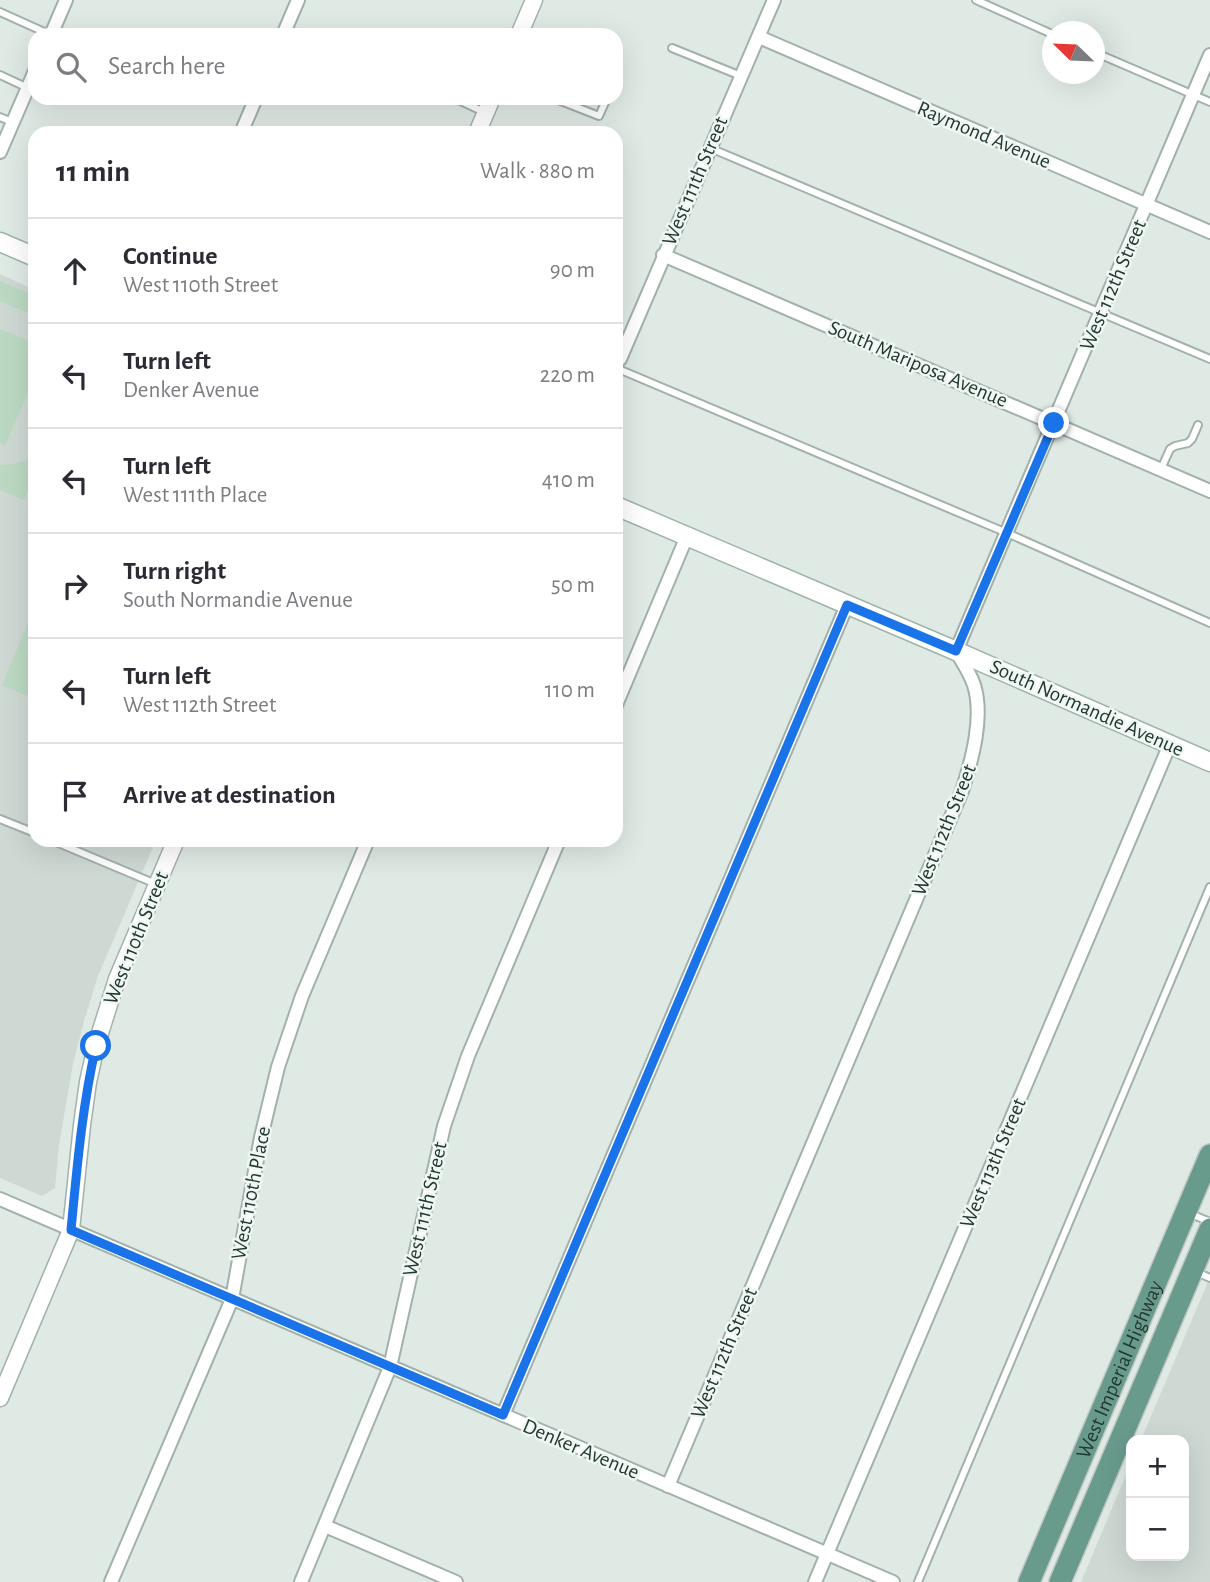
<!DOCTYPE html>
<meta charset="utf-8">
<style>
body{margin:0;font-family:"Alegreya Sans",sans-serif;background:#f7f7f7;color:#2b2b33}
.controls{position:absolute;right:21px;bottom:21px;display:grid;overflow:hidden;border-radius:14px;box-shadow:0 7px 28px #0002}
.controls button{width:63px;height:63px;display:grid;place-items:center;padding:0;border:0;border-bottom:2px solid #e1e1e2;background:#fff;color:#2b2b33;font:35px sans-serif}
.compass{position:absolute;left:1042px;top:21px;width:63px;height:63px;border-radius:50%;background:#fff;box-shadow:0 7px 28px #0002;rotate:293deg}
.stop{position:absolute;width:21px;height:21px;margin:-16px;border:5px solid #1a73e8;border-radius:50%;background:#fff}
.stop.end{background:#1a73e8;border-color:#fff;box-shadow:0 2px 7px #0008}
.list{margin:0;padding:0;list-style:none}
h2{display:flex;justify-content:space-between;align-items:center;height:91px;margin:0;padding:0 28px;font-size:30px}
h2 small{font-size:23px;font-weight:400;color:#7c7c81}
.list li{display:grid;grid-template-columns:46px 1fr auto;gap:21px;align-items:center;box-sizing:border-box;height:105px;padding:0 28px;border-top:2px solid #e1e1e2}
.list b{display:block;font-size:26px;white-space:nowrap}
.list p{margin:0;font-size:23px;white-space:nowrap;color:#7c7c81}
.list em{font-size:23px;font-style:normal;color:#7c7c81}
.icon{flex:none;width:38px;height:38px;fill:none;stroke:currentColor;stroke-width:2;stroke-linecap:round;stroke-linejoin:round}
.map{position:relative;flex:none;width:1210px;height:1582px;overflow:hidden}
.search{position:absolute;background:#fff;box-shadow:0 7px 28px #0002;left:28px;top:28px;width:595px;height:77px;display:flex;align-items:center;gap:18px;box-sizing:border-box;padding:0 24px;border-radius:21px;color:#7c7c81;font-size:26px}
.panel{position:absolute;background:#fff;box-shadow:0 7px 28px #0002;left:28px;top:126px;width:595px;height:721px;border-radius:21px}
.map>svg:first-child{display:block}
.built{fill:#cfd9d4}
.green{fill:#bbd9c2}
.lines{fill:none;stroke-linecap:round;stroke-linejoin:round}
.service-casing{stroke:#a3b1ac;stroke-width:10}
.minor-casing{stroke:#a3b1ac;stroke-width:16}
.tertiary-casing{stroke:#a3b1ac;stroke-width:19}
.secondary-casing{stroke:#a0b4ac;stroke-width:21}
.primary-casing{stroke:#c1c7c6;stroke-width:24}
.service{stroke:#fff;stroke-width:6}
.minor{stroke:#fff;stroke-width:12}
.tertiary{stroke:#fff;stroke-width:16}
.secondary{stroke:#fff;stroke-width:18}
.primary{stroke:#699b8d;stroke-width:21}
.route{stroke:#1a73e8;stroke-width:9}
.labels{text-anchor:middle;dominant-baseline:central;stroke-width:5;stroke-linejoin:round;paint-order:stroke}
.street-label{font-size:21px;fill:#223832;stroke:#f0f7f3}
</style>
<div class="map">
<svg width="1210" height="1582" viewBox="0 0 1210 1582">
<rect width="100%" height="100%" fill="#e0eae5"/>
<!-- built -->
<g class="built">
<polygon points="0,274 35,290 35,840 156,840 98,976 84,1021 73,1064 59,1145 55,1188 42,1196 0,1178"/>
<polygon points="1210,1277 1210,1582 1081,1582 1131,1463 1131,1556 1184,1556 1184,1440 1141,1440"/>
</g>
<!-- green -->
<g class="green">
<polygon points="0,281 35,296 35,316 0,301"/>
<polygon points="0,329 35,343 35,376 5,446 0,443"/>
<polygon points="35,458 35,478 27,481 31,483 24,500 0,490 0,465 14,464"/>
<polygon points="35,606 35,699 2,685"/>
</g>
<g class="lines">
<!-- service casing -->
<g class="service-casing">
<g id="service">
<polyline points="976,0 1052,34"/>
<polyline points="0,12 51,35"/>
<polyline points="672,48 741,76"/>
<polyline points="1094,52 1210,102"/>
<polyline points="0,75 28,88"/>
<polyline points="454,98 484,112"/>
<polyline points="553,98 599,116 607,98"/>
<polyline points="0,117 12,122"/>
<polyline points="710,148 1210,359"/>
<polyline points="616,368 1007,533 1210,623"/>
<polyline points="1161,469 1170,449 1175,446 1188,443 1192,439 1198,425"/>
<polyline points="0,819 35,833"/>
<polyline points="51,840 156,884"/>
<polyline points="1191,1214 1210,1222"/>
<polyline points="1196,1272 1210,1278"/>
<polyline points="918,1582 1210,887"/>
</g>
</g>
<!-- minor casing -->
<g class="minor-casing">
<g id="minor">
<polyline points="51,35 66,0"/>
<polyline points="283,35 298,0"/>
<polyline points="759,37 1210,232"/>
<polyline points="241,133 256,98"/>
<polyline points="0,152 35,71"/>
<polyline points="663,255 1210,491"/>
<polyline points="616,361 620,359 774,0"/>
<polyline points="616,705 687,536"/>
<polyline points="0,1199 893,1582"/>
<polyline points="503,1415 847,605"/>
<path d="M668,1486L962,791C972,760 984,717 974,685C970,673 962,661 956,651L1210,55"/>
<polyline points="325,1526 456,1582"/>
<polyline points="111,1582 232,1299 261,1137 278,1067 302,996 368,840"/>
<polyline points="301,1582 390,1367 444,1126 468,1056 559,840"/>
<polyline points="815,1582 1170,744"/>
</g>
</g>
<!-- tertiary casing -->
<g class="tertiary-casing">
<g id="tertiary">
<polyline points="519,35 534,0"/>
<polyline points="477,133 492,98"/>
<polyline points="0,1398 71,1230 82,1125 88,1082 96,1046 117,979 176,840"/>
</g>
</g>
<!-- secondary casing -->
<g class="secondary-casing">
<g id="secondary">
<polyline points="0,242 35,257"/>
<polyline points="616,506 956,651 1210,762"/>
</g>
</g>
<!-- primary casing -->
<g class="primary-casing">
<g id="primary">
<path id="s1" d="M1029,1582L1210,1155"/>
<polyline points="1060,1582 1210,1229"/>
</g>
</g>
<!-- service -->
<use href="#service" class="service"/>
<!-- minor -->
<use href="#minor" class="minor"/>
<!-- tertiary -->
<use href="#tertiary" class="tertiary"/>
<!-- secondary -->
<use href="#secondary" class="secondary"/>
<!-- primary -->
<use href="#primary" class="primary"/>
</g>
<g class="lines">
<!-- route -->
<path class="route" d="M96,1046C82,1107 77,1168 71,1230L503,1415L847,605L956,651L1054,423"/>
</g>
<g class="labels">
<!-- street labels -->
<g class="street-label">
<text transform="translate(984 135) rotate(23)">Raymond Avenue</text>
<text transform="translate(695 181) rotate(-67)">West 111th Street</text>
<text transform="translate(1113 285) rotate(-67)">West 112th Street</text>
<text transform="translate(918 364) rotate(23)">South Mariposa Avenue</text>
<text transform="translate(1087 708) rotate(24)">South Normandie Avenue</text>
<text transform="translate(944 830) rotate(-68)">West 112th Street</text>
<text transform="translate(136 938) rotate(-68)">West 110th Street</text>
<text transform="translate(993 1163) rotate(-67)">West 113th Street</text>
<text transform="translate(251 1193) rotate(-79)">West 110th Place</text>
<text transform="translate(425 1209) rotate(-77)">West 111th Street</text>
<text transform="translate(724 1353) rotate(-67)">West 112th Street</text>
<text stroke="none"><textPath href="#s1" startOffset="231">West Imperial Highway</textPath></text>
<text transform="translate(581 1449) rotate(23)">Denker Avenue</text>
</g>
</g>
</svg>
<div class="controls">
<button>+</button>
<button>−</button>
</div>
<svg class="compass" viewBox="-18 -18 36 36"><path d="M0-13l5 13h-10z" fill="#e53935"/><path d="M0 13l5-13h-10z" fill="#7c7c81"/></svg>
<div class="stop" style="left:96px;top:1046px"></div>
<div class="stop end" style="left:1054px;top:423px"></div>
<div class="search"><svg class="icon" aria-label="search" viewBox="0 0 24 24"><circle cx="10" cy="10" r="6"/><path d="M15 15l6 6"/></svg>Search here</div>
<section class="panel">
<h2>11 min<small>Walk · 880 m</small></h2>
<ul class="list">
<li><svg class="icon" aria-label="ahead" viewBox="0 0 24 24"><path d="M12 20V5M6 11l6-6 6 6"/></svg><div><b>Continue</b><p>West 110th Street</p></div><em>90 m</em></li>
<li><svg class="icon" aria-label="left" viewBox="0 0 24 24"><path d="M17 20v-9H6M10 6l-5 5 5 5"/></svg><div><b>Turn left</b><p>Denker Avenue</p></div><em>220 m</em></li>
<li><svg class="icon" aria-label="left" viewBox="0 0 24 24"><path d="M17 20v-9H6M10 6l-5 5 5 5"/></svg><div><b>Turn left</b><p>West 111th Place</p></div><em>410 m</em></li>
<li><svg class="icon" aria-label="right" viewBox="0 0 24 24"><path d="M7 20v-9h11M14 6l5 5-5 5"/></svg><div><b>Turn right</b><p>South Normandie Avenue</p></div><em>50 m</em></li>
<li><svg class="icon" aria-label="left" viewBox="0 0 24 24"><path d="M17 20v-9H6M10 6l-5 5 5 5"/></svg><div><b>Turn left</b><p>West 112th Street</p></div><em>110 m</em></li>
<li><svg class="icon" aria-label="arrive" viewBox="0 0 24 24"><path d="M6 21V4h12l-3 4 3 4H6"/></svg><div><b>Arrive at destination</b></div></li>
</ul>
</section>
</div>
